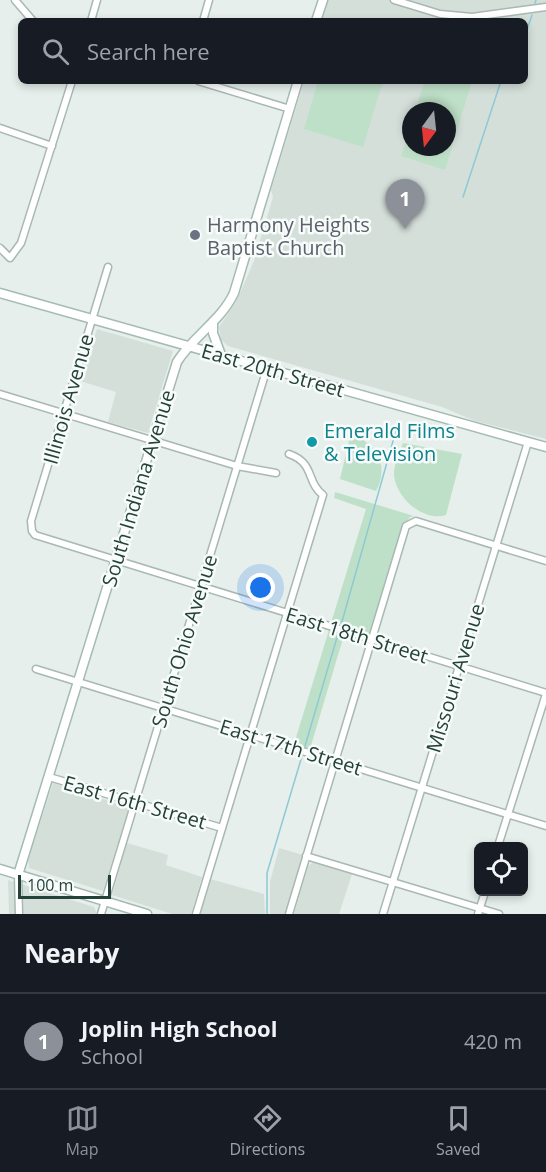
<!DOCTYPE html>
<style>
body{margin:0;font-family:"Open Sans",sans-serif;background:#242831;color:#f1f3f6}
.controls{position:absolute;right:18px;bottom:18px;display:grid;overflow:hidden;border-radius:9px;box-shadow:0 3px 9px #0003}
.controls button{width:54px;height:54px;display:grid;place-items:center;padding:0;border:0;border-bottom:2px solid #363941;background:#171b24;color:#f1f3f6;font:30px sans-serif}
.compass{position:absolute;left:402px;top:102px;width:54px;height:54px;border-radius:50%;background:#171b24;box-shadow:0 3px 9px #0003;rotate:195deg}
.scale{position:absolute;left:18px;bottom:15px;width:93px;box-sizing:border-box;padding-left:6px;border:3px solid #24423a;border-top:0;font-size:16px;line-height:21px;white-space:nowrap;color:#24423a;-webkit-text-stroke:4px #f7fbf9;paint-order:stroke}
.you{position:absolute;left:261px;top:588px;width:21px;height:21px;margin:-15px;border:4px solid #fff;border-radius:50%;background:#1a73e8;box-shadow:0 0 0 9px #1a73e833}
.badge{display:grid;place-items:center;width:39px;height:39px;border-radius:50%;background:#8c9099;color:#fff;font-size:20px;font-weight:700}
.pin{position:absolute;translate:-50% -50px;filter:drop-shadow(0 2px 3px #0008)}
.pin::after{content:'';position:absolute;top:32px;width:21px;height:18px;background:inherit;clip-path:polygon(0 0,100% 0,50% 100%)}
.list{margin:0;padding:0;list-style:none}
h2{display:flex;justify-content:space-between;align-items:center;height:78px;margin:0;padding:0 24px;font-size:26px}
h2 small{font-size:20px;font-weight:400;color:#9ea1a6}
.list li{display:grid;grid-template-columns:39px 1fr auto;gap:18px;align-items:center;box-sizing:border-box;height:96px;padding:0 24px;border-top:2px solid #363941}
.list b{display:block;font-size:22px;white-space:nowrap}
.list p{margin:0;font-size:20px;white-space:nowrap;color:#9ea1a6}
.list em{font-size:20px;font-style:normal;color:#9ea1a6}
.icon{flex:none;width:33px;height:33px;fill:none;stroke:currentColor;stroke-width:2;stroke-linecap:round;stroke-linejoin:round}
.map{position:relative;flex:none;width:546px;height:914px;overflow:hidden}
.search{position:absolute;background:#171b24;box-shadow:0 3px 9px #0003;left:18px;right:18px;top:18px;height:66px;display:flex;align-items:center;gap:15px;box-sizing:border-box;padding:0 21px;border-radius:9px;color:#9ea1a6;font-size:22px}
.sheet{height:174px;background:#171b24}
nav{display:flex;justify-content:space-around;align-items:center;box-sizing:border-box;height:84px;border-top:2px solid #363941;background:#171b24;font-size:16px;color:#9ea1a6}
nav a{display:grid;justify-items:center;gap:3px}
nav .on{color:#8c9099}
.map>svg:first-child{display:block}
.built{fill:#d4dfda;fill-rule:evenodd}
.green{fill:#bfe0c8}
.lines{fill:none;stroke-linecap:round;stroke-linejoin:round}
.stream{stroke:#8ec9d4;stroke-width:1.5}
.street-casing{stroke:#a8b8b2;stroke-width:9}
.secondary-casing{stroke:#a4bbb3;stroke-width:11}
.street{stroke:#fff;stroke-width:6}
.secondary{stroke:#fff;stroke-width:8}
.worship-dot{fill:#6b7280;stroke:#f7fbf9;stroke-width:2}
.culture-dot{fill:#0f9aa8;stroke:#f7fbf9;stroke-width:2}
.labels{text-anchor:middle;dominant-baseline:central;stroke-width:5;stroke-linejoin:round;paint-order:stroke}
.worship-label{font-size:20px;fill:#5b616d;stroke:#f7fbf9;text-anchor:start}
.street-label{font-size:20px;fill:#24423a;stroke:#f7fbf9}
.culture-label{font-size:20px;fill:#0d838f;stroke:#f7fbf9;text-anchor:start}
</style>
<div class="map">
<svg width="546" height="914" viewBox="0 0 546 914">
<rect width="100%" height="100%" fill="#e6efeb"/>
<!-- built -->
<g class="built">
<path d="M328,0H546V439L475,421L442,407L228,346L221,340L219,327L236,302L254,261L273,197L271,190L304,81H525V21H322ZM411,111H447V147H411Z"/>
<polygon points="97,329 173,351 148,433 108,422 116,392 80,381"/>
<polygon points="53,783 129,807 103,891 29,868 28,860"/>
<polygon points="127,843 168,855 166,865 202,877 191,914 172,914 112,895"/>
<polygon points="279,848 303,855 285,914 270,914 270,882"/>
<polygon points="314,862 352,874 339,914 294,914 308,866"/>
<polygon points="210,879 264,894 265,914 199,914"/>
<polygon points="8,880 94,907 97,914 9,914"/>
</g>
<!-- green -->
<g class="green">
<polygon points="318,81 383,81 363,147 304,129"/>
<polygon points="425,81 472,81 445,170 401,156 411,125 411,147 447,147 447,111 415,111"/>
<path d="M354,435C378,446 389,467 376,491L340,479L350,437Z"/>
<path d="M403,443L462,454L446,515C424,522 397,499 394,476C393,466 400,452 403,443Z"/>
<polygon points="335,492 414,516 410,517 404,525 369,635 331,623 366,509 334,498"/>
<polygon points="329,630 344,635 310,749 294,744"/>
</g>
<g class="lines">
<!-- stream -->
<g class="stream">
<polyline points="535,3 536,0"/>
<polyline points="525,36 532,15"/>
<polyline points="463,197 501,81"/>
<polyline points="341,625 397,427"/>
<polyline points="305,746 338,634"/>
<polyline points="267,914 267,873 302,756"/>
</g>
<!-- street casing -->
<g class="street-casing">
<g id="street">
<polyline points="15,0 33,21"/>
<polyline points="394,0 440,14 472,17 546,7"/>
<polyline points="91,21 97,0"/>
<polyline points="203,21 209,0"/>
<polyline points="198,81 290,109"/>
<polyline points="0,128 52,146"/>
<polyline points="0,248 10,258 21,243 72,81"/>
<polyline points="108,267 31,521 32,531 35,535 546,693"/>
<polyline points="0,394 237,466 276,473"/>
<polyline points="36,669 546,826"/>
<polyline points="49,777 222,828"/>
<polyline points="498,846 546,694"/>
<polyline points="306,856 499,914"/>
<polyline points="18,875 19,914"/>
<polyline points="101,914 267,368"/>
<path d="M196,914L323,495C306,482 315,463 289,454"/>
<polyline points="289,914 406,526 416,521 546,561"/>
<polyline points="383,914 528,442"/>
<polyline points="478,914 485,892"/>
</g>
</g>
<!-- secondary casing -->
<g class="secondary-casing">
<g id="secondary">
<polyline points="316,21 323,0"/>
<polyline points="0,293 546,447"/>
<polyline points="213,322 213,333 221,355"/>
<polyline points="0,869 147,914"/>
<path d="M18,875L177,362C193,336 221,321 234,293L298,81"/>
</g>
</g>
<!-- street -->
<use href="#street" class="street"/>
<!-- secondary -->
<use href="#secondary" class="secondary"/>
</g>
<!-- markers -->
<circle class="worship-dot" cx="195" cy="235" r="6"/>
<circle class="culture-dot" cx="312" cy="442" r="6"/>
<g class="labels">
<!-- worship labels -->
<g class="worship-label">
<text x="207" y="224">Harmony Heights<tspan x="207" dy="23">Baptist Church</tspan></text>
</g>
<!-- street labels -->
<g class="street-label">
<text transform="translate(273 370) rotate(16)">East 20th Street</text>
<text transform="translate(68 399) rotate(-74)">Illinois Avenue</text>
<text transform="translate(138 488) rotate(-73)">South Indiana Avenue</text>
<text transform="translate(357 635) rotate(17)">East 18th Street</text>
<text transform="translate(184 641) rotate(-73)">South Ohio Avenue</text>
<text transform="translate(455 678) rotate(-73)">Missouri Avenue</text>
<text transform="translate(291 747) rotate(17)">East 17th Street</text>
<text transform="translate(135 802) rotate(16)">East 16th Street</text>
</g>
<!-- culture labels -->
<g class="culture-label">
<text x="324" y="430">Emerald Films<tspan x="324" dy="23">&amp; Television</tspan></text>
</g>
</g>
</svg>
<div class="controls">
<button><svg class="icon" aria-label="locate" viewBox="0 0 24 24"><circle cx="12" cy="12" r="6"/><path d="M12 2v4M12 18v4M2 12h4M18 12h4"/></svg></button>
</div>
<svg class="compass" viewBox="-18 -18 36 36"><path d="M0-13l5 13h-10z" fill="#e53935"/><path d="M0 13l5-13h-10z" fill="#9ea1a6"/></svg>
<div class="scale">100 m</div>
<div class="you"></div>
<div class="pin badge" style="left:405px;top:229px">1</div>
<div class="search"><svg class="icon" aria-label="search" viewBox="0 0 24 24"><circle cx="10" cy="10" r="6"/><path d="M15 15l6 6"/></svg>Search here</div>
</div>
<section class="sheet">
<h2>Nearby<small></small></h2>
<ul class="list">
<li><span class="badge">1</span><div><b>Joplin High School</b><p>School</p></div><em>420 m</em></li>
</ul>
</section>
<nav>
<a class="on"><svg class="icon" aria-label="map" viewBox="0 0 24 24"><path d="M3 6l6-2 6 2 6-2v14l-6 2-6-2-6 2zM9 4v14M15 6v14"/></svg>Map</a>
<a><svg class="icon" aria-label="directions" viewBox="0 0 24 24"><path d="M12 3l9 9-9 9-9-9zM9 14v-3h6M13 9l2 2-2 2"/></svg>Directions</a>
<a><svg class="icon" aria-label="saved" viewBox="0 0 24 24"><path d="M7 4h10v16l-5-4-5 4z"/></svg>Saved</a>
</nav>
